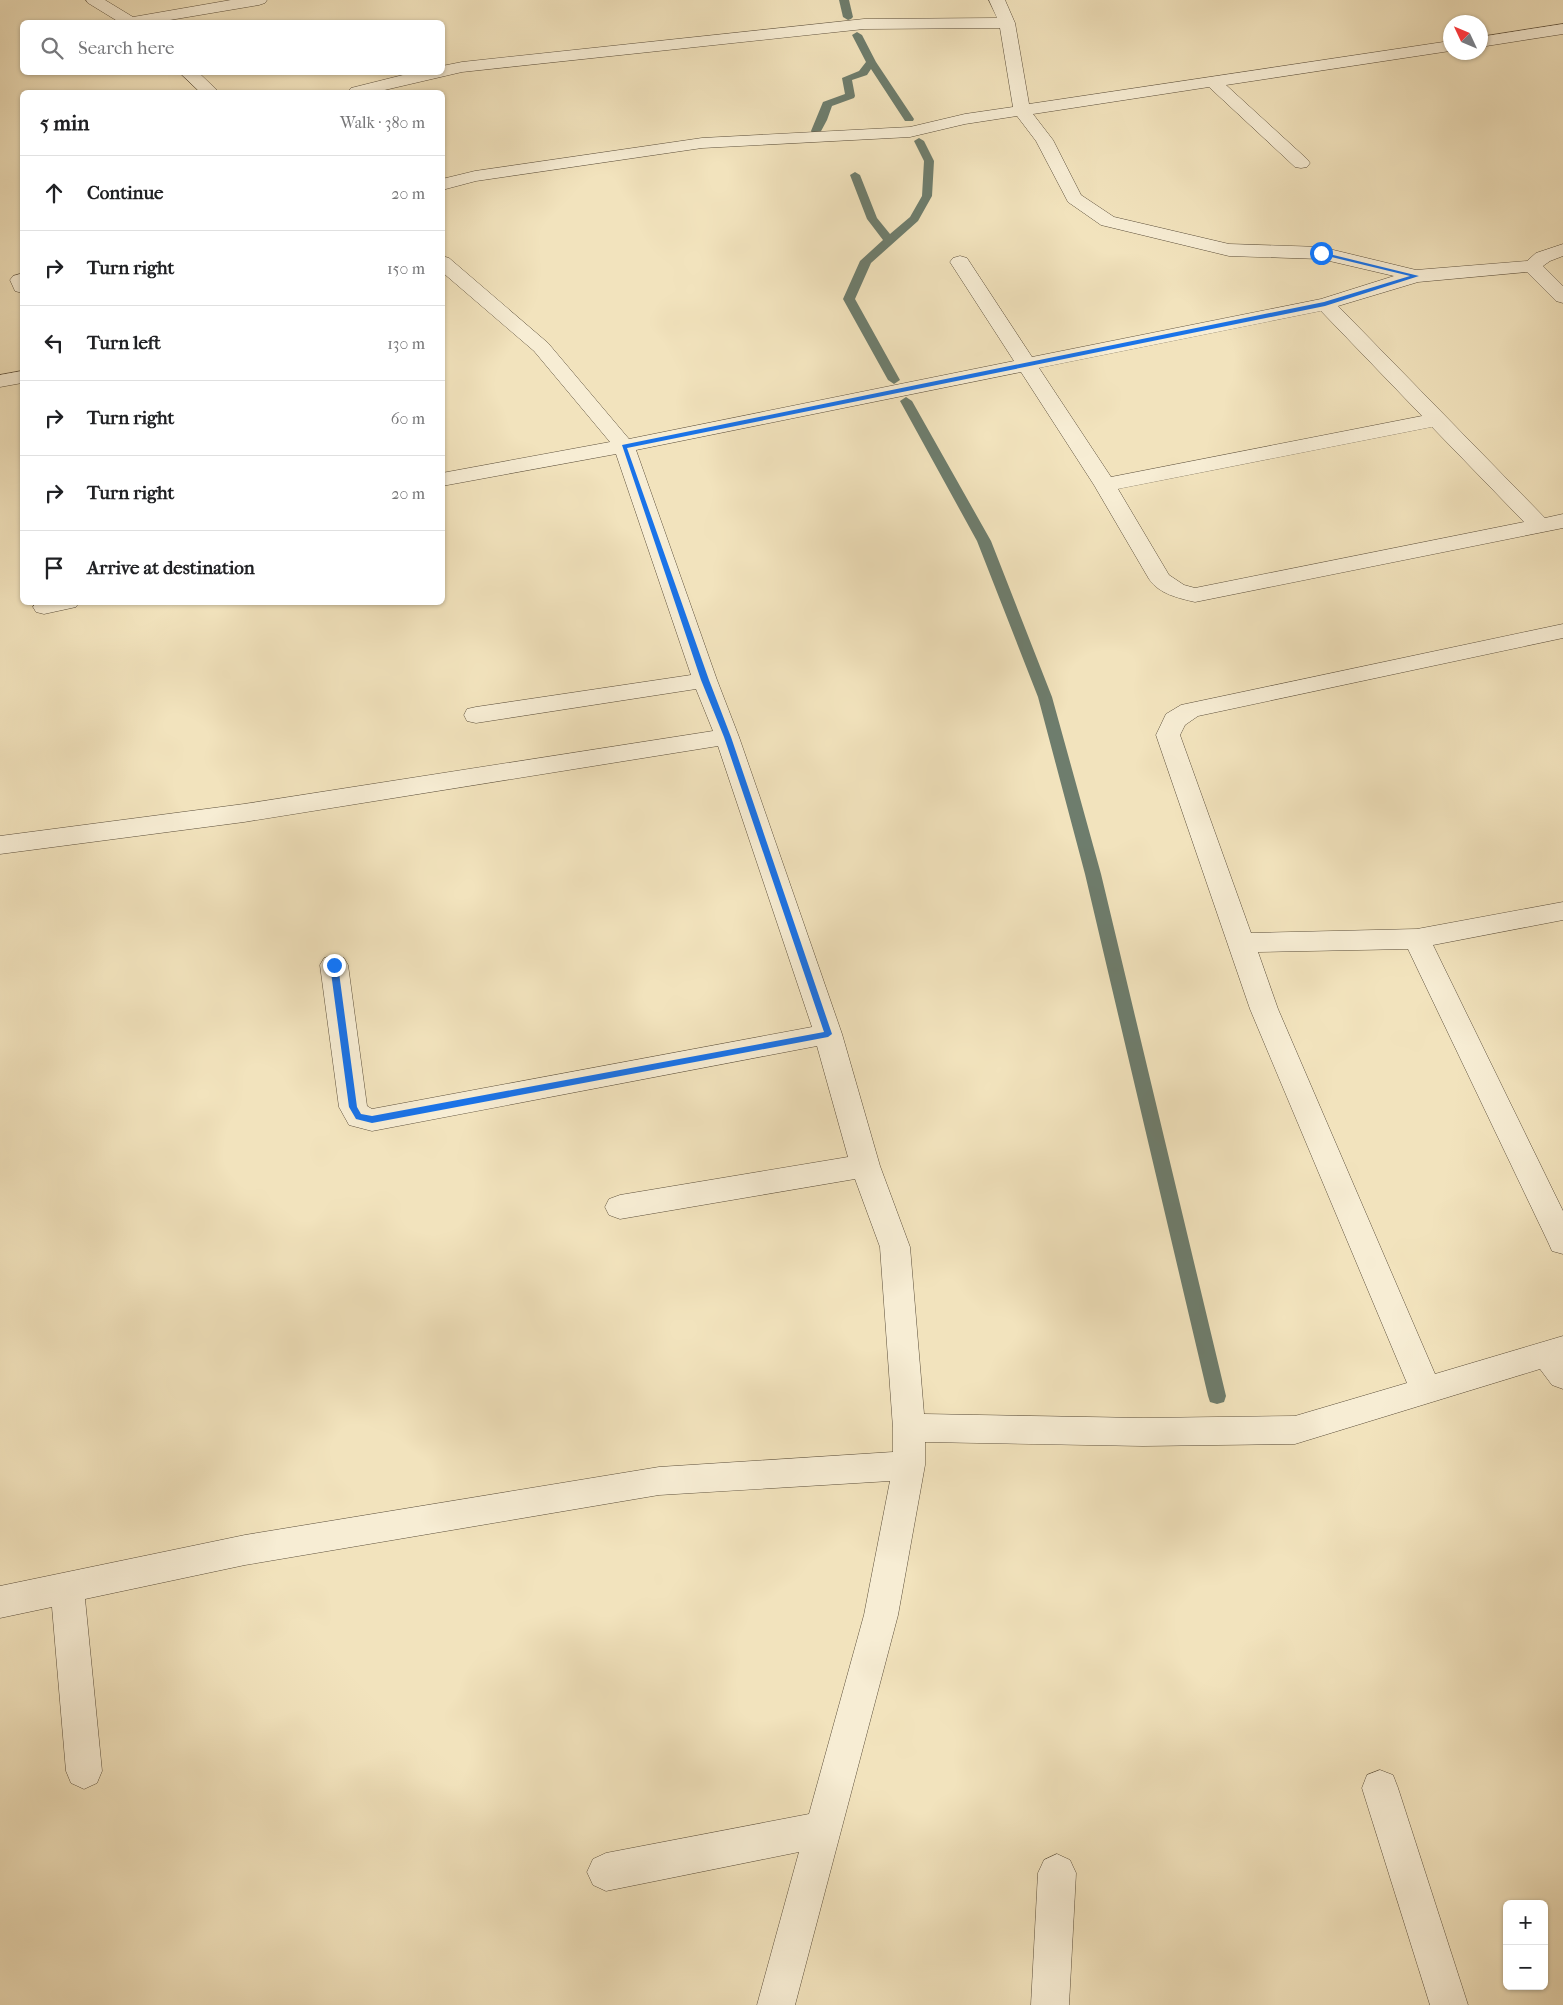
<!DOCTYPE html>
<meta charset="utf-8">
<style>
body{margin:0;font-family:"IM FELL French Canon",serif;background:#f2f2f2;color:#202124}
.controls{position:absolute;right:15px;bottom:15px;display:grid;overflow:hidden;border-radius:8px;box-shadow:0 1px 4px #0004}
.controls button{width:45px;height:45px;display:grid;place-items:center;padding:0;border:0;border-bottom:1px solid #e0e0e0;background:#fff;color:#202124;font:25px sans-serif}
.compass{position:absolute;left:1443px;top:15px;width:45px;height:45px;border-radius:50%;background:#fff;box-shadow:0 1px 4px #0004;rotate:314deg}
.stop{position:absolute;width:15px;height:15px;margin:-11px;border:4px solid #1a73e8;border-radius:50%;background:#fff}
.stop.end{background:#1a73e8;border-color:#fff;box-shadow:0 1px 5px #0008}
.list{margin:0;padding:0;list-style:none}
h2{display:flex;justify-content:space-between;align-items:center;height:65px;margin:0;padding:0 20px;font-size:21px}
h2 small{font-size:16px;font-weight:400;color:#757577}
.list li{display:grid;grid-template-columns:32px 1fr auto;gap:15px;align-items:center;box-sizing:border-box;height:75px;padding:0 20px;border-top:1px solid #e0e0e0}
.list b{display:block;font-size:19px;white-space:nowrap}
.list em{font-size:16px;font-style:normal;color:#757577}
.icon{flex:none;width:28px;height:28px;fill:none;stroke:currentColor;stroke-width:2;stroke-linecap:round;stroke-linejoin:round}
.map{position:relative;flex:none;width:1563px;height:2005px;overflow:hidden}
.search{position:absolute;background:#fff;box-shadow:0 1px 4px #0004;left:20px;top:20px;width:425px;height:55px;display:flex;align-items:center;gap:12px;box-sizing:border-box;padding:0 18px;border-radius:8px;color:#757577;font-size:19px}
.panel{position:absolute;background:#fff;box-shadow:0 1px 4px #0004;left:20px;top:90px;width:425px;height:515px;border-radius:8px}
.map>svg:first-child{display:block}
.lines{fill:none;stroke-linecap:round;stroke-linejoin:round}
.stream{fill:#6e7d6d;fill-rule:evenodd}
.minor-casing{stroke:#5b4e3a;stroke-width:1}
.minor{fill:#f7edd4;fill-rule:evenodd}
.route{fill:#1a73e8}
</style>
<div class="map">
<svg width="1563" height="2005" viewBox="0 0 1563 2005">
<rect width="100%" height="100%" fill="#f2e3bd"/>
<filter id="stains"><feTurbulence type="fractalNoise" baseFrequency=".004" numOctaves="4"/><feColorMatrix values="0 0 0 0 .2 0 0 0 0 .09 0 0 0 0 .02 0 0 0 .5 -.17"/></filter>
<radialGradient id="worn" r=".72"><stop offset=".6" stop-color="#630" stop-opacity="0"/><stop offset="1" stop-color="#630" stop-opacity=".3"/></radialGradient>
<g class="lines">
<!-- stream -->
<g class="stream">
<polygon points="839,0 849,0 853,17 851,19 848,20 843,17"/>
<polygon points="857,32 862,35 876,62 914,119 913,121 905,121 871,69 867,75 852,80 855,96 854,98 832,106 827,120 820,133 812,133 811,131 823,102 845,94 842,78 859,71 866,62 852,35"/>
<polygon points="919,138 924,141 934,161 932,196 918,221 871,263 855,299 900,380 894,384 888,380 843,299 860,261 883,240 867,219 850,175 855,172 860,175 877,218 890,234 910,217 922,196 924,161 914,141"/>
<polygon points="906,397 912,401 991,541 1052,697 1101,874 1226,1396 1224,1402 1217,1404 1210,1402 1208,1396 1085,874 1038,697 977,541 900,401"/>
</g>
<!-- minor casing -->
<g class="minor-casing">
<g id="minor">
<polygon points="86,0 105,0 133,17 231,0 267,0 265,3 259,5 158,22 119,22 88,3"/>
<path d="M989,0H1005L1015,23L1029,104L1450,41V51L1226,85L1307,159L1310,163L1307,167L1301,168L1295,167L1209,87L1033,114L1053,140L1081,195L1114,217L1229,244L1321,247L1416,270L1527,261L1536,253L1563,244V256L1550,261L1543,266L1563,286V303L1556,301L1527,272L1418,282L1338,306L1545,518L1563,514V528L1195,602C1178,598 1159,594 1149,579L1094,485L1021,372L636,450L717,680L739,737L842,1034L880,1166L910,1247L924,1414L1143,1418L1295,1416L1407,1383L1250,1009L1156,735L1166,714L1181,705L1563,624V638L1198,716L1185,725L1180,735L1251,933L1417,929L1563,902V920L1433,945L1563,1211V1254L1552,1251L1548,1242L1408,949L1258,952L1278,1009L1435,1374L1563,1336V1389L1552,1385L1540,1369L1295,1444L1143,1446L925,1442V1465L898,1615L795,2005H757L799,1852L606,1891L593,1885L587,1872L593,1859L606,1853L809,1814L864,1615L890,1481L659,1495L245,1565L85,1599L102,1771L97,1783L84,1789L71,1783L66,1771L52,1607L0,1618V1586L245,1535L659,1467L893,1452V1428L880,1247L855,1179L620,1219L609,1215L605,1207L609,1199L620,1195L848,1157L817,1046L372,1131L349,1125L339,1107L320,965L324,958L334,955L344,958L348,965L367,1106L372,1109L812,1027L718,746L244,822L0,854V836L244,804L713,731L696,689L476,723L467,721L464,715L467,709L476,707L691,675L616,454L442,486V473L610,442L534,351L442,272V256L449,258L548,343L629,439L1014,361L950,262L953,258L960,256L967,258L1032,357L1321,299L1394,276L1321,259L1229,256L1101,225L1068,202L1036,141L1017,116L965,124L910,137L702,148L476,181L442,190V179L475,171L702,138L910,127L965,114L1013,107L1000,28L864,29L462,72L376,92H348L351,88L415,72H442V66L462,62L864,19L997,18ZM1321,311L1422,416L1111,477L1039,368ZM1432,427L1524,522L1195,588L1184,585L1169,575L1118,489Z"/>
<polygon points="1563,24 1563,34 1480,47 1480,37"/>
<polygon points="179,72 198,72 219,92 200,92"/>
<polygon points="20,274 22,275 22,293 15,291 10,280 13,276"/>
<polygon points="22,371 22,383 0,387 0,375"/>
<polygon points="36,602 79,602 76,607 44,614 36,612 33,607"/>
<polygon points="1380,1770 1393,1775 1398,1788 1468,2005 1430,2005 1362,1788 1367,1775"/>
<polygon points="1057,1854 1070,1860 1076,1873 1069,2005 1031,2005 1038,1873 1044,1860"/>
</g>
</g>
<!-- minor -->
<use href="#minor" class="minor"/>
</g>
<!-- route -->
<polygon class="route" points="1321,252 1419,276 1325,306 627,448 709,680 731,737 832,1034 828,1037 372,1123 356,1119 349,1107 330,965 334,962 338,965 357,1107 361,1114 372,1116 824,1032 724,737 701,680 622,445 1324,302 1410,276 1319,254"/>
<rect width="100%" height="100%" filter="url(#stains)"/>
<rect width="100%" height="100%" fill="url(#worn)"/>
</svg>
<div class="controls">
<button>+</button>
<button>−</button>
</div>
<svg class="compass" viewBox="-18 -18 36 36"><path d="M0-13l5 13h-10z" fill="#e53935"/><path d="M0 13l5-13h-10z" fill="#757577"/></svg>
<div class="stop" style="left:1321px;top:253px"></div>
<div class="stop end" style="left:334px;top:965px"></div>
<div class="search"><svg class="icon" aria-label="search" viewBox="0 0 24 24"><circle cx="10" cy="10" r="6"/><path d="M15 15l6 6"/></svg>Search here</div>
<section class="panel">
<h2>5 min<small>Walk · 380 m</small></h2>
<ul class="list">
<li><svg class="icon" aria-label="ahead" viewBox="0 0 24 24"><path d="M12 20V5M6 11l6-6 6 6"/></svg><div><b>Continue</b></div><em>20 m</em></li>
<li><svg class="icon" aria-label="right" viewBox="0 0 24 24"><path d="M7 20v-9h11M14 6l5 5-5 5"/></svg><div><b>Turn right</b></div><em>150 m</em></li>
<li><svg class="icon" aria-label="left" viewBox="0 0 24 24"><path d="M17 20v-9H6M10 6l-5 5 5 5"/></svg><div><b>Turn left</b></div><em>130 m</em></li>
<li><svg class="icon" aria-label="right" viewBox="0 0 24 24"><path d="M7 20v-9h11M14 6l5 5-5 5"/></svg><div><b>Turn right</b></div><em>60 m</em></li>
<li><svg class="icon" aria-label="right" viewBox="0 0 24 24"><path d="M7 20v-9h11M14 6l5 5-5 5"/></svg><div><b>Turn right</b></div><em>20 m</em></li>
<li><svg class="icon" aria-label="arrive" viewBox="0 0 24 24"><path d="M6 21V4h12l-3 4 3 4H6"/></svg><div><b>Arrive at destination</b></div></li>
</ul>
</section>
</div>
